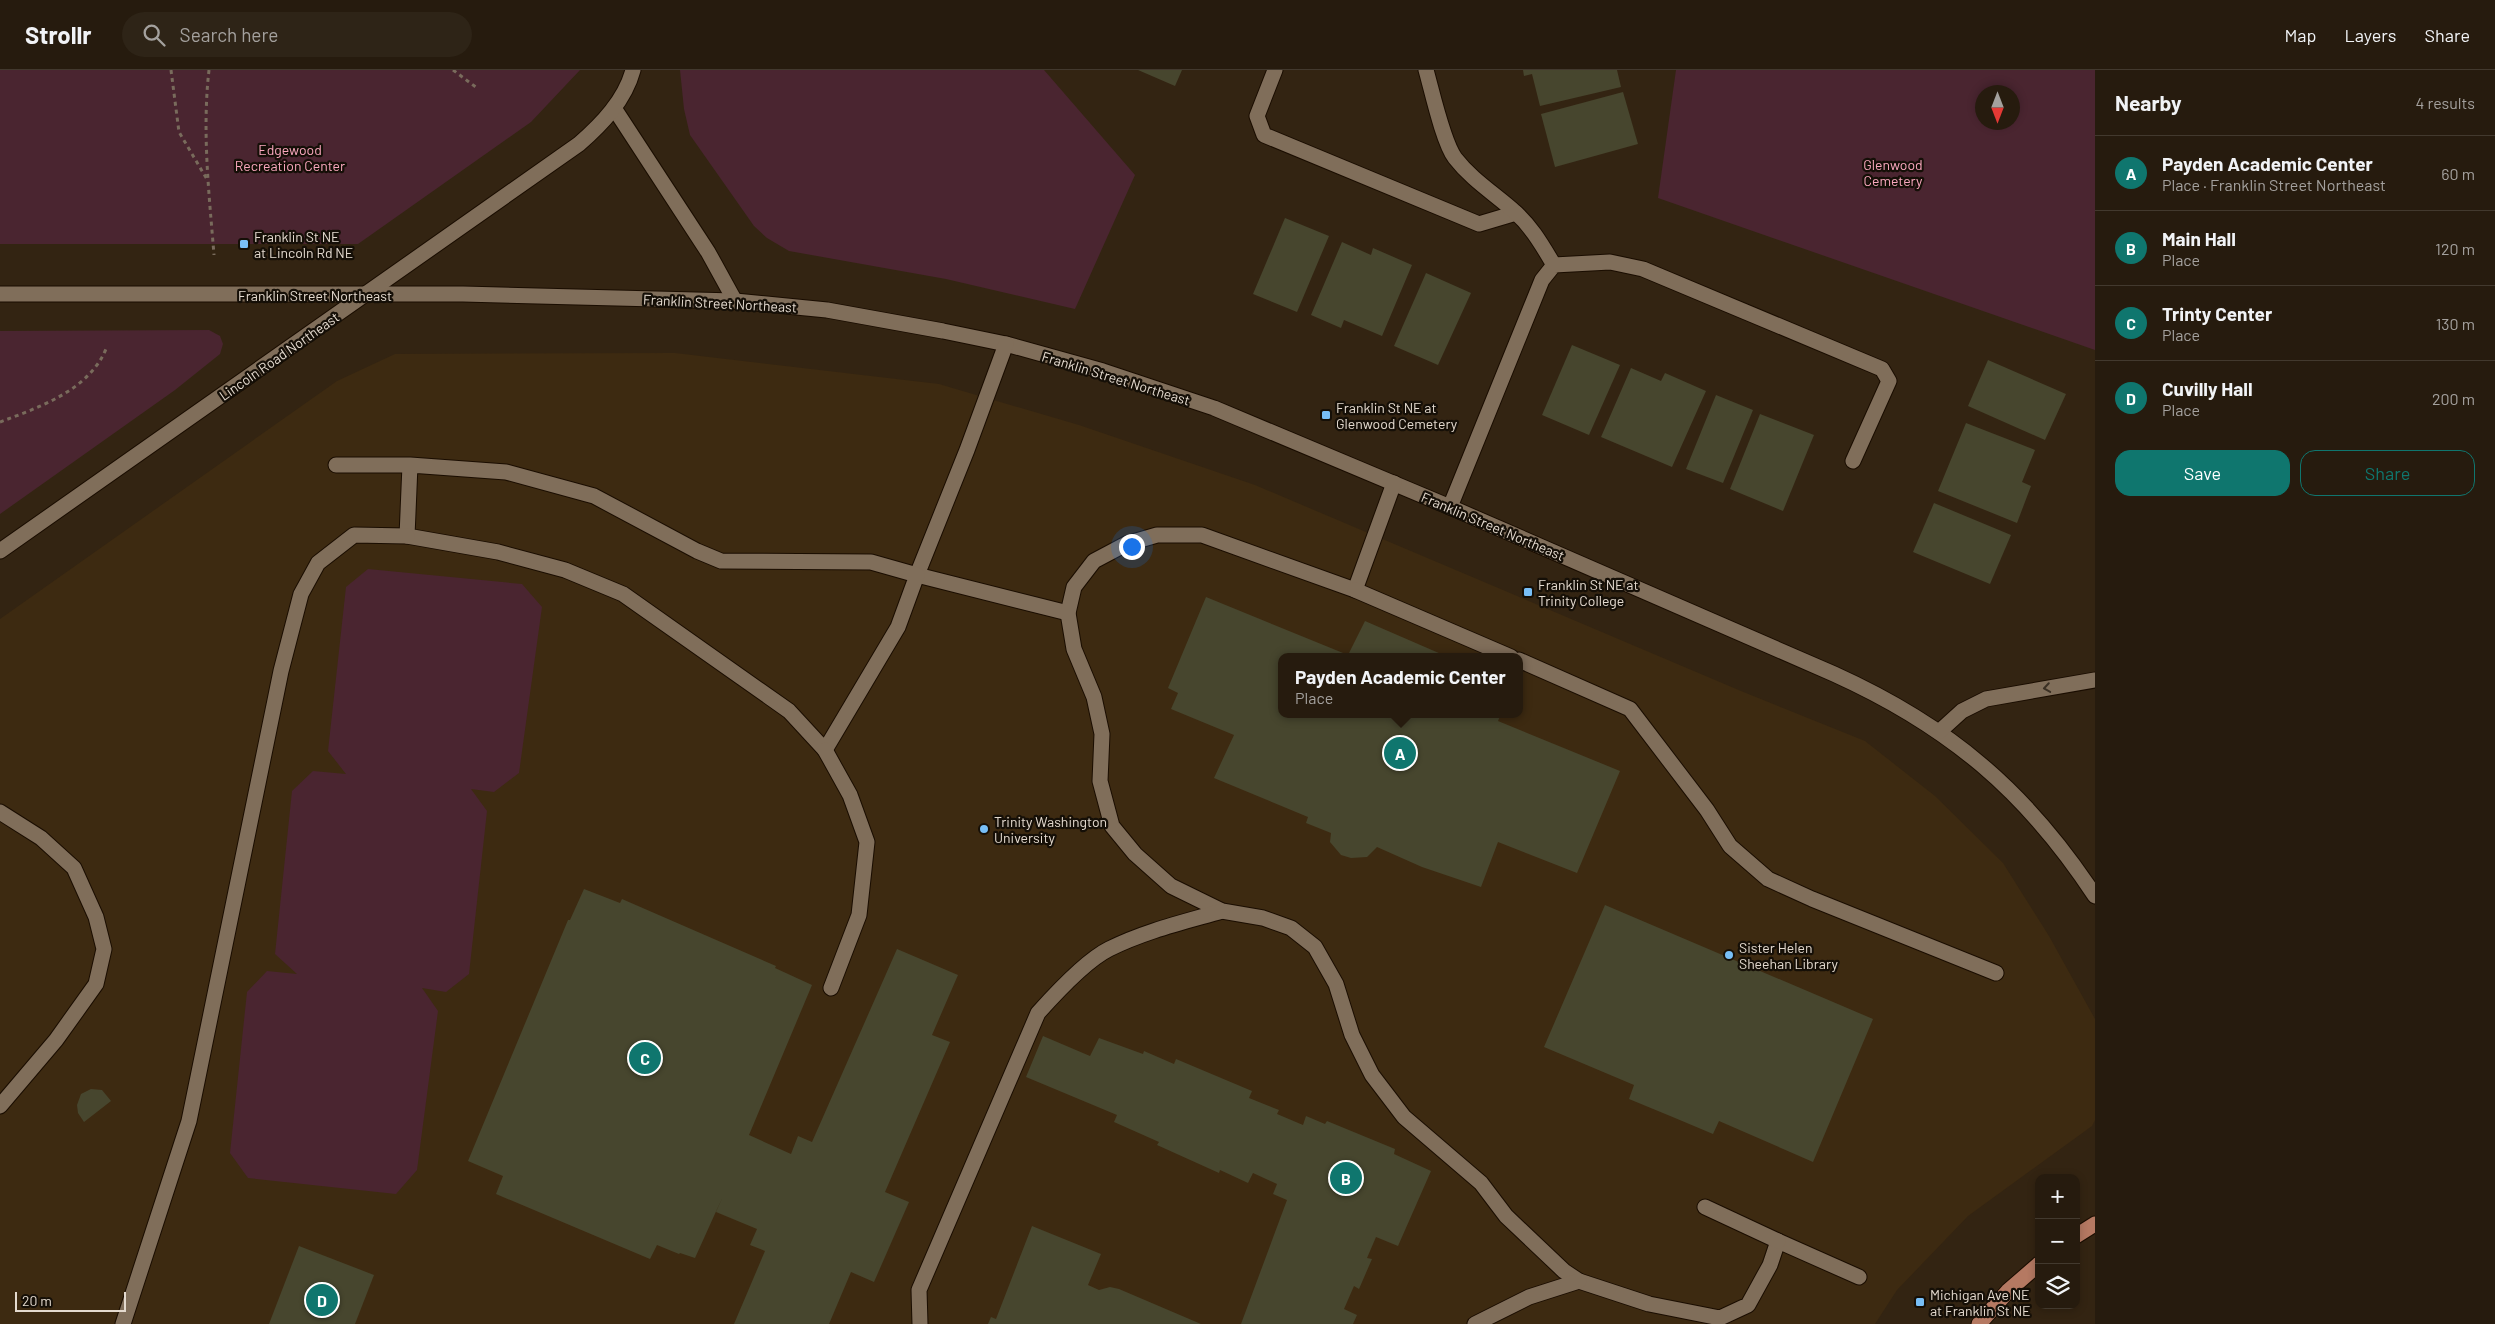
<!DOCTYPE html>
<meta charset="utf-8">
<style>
body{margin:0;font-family:Barlow,sans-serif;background:#2e2417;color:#f1f3f6}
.controls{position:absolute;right:15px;bottom:15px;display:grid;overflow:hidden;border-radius:10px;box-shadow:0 2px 8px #0003}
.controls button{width:45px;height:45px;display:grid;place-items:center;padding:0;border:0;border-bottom:1px solid #42392e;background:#261b0e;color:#f1f3f6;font:25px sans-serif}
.compass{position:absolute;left:1975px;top:15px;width:45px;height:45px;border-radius:50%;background:#261b0e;box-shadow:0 2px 8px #0003;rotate:180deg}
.scale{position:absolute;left:15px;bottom:12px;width:111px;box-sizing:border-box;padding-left:5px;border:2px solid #e4dacf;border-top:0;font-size:14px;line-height:18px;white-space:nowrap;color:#e4dacf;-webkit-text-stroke:4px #150f07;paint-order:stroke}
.you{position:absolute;left:1131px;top:476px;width:18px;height:18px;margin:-12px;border:4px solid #fff;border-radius:50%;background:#1a73e8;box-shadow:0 0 0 8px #1a73e833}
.badge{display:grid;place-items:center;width:32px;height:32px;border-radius:50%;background:#0f766e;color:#fff;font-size:16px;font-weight:700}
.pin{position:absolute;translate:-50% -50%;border:2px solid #fff;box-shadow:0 1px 5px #0006}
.popup{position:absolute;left:1278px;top:583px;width:245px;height:65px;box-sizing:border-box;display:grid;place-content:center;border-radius:10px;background:#261b0e;filter:drop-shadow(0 1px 4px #0005);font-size:16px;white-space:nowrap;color:#a4a19e}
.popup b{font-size:19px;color:#f1f3f6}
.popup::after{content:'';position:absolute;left:50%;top:100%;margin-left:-10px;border:10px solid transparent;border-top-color:#261b0e}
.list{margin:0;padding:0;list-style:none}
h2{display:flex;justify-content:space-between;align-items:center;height:65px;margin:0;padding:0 20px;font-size:21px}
h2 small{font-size:16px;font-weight:400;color:#a4a19e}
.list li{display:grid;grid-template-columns:32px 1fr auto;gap:15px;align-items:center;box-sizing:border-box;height:75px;padding:0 20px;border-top:1px solid #42392e}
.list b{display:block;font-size:19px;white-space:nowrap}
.list p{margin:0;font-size:16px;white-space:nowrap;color:#a4a19e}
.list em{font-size:16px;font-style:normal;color:#a4a19e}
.actions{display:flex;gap:10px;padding:15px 20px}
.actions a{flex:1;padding:11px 0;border:1px solid #0f766e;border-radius:15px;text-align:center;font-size:18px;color:#0f766e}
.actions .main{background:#0f766e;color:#fff}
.icon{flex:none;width:28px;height:28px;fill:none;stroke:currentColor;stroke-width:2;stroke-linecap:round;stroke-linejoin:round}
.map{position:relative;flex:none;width:2095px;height:1254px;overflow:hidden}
header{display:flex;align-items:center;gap:30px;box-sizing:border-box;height:70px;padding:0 25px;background:#261b0e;border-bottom:1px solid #42392e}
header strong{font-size:24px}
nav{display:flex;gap:28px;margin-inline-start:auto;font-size:18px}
.search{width:350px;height:45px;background:#2e2417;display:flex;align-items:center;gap:12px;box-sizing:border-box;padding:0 18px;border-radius:28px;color:#a4a19e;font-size:19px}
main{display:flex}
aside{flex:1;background:#261b0e}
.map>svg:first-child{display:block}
.built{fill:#3d2a11;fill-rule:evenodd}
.green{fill:#4a2530;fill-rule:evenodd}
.building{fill:#47462e}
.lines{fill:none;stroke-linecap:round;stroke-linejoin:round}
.minor-casing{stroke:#1a0d00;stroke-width:17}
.major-casing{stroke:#1a0d00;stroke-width:17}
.path{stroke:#796b5c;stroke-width:3;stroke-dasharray:4 4;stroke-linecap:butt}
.minor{stroke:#806e5a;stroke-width:15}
.major{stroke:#b57962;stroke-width:15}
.oneway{stroke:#3a3024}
.poi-dot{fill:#78bff7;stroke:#150f07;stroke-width:2}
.labels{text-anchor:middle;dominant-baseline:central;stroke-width:4.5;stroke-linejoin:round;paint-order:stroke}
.park-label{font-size:14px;fill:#faa8be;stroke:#150f07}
.poi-label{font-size:14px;fill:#e4dacf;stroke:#150f07;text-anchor:start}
.street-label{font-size:14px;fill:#e4dacf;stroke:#150f07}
</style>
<header>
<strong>Strollr</strong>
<div class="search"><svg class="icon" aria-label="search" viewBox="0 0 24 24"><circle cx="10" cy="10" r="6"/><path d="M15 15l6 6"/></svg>Search here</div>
<nav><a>Map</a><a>Layers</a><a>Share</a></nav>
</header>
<main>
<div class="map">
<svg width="2095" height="1254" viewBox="0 0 2095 1254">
<rect width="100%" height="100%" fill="#332412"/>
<!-- built -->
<path class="built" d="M675,283L939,314L1079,355L1255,415L1741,621L1865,671L1935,726L2003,793L2049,866L2095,949V1050L2092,1056L1968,1146L1897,1220L1875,1254H0V549L337,311L395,284ZM1281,587H1519V644H1281Z"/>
<!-- green -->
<g class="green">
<polygon points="0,0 580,0 531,52 358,174 0,174"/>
<polygon points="680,0 1044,0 1135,105 1075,239 946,209 789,181 767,168 754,156 690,65 684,39"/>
<path d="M1676,0H2095V280L1658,128ZM1982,22H2012V52H1982Z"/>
<polygon points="209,260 220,266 223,274 220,284 175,320 0,444 0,261"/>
<polygon points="368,499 522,514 542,537 519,703 494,722 471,719 487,741 469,904 446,922 422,918 438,941 417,1100 396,1124 248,1108 230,1083 247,922 267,901 297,904 275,884 292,721 313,701 346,704 328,681 346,517"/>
</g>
<!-- building -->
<g class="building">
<polygon points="1138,0 1182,0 1175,16"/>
<polygon points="1523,0 1617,0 1621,17 1540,36 1532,4 1524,6"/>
<polygon points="1623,22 1638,74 1555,97 1541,44"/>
<polygon points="1285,148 1329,166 1297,242 1253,224"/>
<polygon points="1342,172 1371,185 1373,178 1412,195 1382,266 1344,250 1341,258 1311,245"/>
<polygon points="1426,203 1471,223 1438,295 1394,276"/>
<polygon points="1572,275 1620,295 1589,365 1542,345"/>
<polygon points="1988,290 2066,324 2045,370 1968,336"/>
<polygon points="1631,298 1661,311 1665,303 1706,321 1672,397 1601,367"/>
<polygon points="1716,325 1753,340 1723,413 1686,399"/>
<polygon points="1760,344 1814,365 1783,441 1730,419"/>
<polygon points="1966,353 2035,380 2022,412 2031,416 2017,453 1938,421"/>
<polygon points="1934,433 2011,465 1990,514 1913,482"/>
<polygon points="1206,527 1348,585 1365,551 1448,587 1281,587 1281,644 1501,644 1498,651 1620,701 1577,803 1498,772 1481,817 1422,797 1377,777 1367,787 1351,788 1341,785 1330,772 1331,763 1306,753 1308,747 1214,708 1234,665 1171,639 1178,623 1168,618"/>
<polygon points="584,819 620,833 622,829 776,896 775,898 812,915 749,1065 791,1084 798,1066 812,1072 897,879 958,905 932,965 950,972 885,1122 909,1132 874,1212 851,1202 829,1254 734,1254 765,1181 750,1175 757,1159 716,1142 723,1126 695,1188 680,1183 679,1184 657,1175 650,1189 496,1124 503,1106 468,1091 568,850 570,850"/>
<polygon points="1605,835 1873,949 1813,1092 1719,1051 1713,1064 1675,1048 1629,1029 1634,1015 1544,977"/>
<polygon points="1043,966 1090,986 1099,968 1143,984 1144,981 1174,994 1176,989 1252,1021 1249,1028 1279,1040 1277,1044 1303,1055 1306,1046 1325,1054 1327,1051 1395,1079 1394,1084 1431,1101 1398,1176 1376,1167 1367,1188 1372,1189 1359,1219 1354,1216 1344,1239 1357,1245 1353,1254 1241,1254 1287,1130 1273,1124 1277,1114 1253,1103 1248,1113 1220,1100 1219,1103 1157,1075 1159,1072 1114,1052 1117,1045 1026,1007"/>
<polygon points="91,1019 102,1020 111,1031 84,1052 78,1043 77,1035 81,1024"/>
<polygon points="1032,1156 1101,1184 1088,1215 1099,1220 1110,1217 1119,1219 1201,1254 988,1254 991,1247 996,1249"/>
<polygon points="299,1176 374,1205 355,1254 269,1254"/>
</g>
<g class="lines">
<!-- minor casing -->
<g class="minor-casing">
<g id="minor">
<polyline points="1275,0 1257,46 1264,65 1479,154 1516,143"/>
<path d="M1426,0C1432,21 1443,72 1455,88C1472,110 1495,124 1515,142C1532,157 1543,177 1554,195"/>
<polyline points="614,38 708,182 735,231"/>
<path d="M0,224H463L735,231L827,240L943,261L1006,274L1103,301L1214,338L1450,437L1834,604C1949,656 2026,721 2095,826"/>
<polyline points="1006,274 967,380 917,505 1068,543"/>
<polyline points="336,395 410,395 506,402 594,426 697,481 721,491 871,492 917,505 898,557 825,680 789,641 623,524 565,500 498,482 407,466 410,395"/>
<polyline points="1394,413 1355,520 1202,465 1157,465 1126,474 1094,491 1074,517 1068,543 1074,579 1094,627 1102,664 1100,711 1112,756 1135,784 1171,816 1222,841 1263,848 1291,858 1315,877 1336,914 1352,965 1372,1005 1404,1047 1481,1113 1506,1146 1564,1201 1579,1211 1649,1234 1720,1248 1748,1235 1770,1195 1778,1171 1859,1207"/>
<polyline points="1450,437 1542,210 1554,195 1610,192 1643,199 1882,299 1889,311 1853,391"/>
<path d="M0,481L579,74C602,54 625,30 633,0"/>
<polyline points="1355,520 1511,587"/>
<polyline points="1519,590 1630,639 1707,740 1730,776 1768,809 1812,829 1996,903"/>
<polyline points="1940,661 1962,641 1986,629 2095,610"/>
<polyline points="825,680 850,725 867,772 859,845 831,918"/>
<polyline points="0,742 41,768 74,798 96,847 104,879 96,914 56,970 0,1036"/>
<polyline points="1705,1137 1778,1171"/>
<polyline points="123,1254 189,1051 281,601 301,524 318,493 354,465 407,466"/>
<path d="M920,1254L919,1220L1038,943C1055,924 1087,890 1109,879C1145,861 1184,852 1222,841"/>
<polyline points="1475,1254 1529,1227 1579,1211"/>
</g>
</g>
<!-- major casing -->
<g class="major-casing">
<g id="major">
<polyline points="2076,1166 2095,1154"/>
<polyline points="1979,1254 2008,1221 2039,1194"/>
</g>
</g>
<!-- path -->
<g class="path">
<polyline points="171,0 179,62 208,111"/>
<path d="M209,0C202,61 209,123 214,185"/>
<polyline points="453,0 477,18"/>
<path d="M0,352C40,337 89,320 106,279"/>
</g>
<!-- minor -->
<use href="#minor" class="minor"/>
<!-- major -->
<use href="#major" class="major"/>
</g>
<!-- one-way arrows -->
<defs><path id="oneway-chevron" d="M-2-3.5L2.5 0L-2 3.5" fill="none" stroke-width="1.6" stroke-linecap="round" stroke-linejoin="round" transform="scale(1.25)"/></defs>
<use class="oneway" href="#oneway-chevron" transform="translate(2047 618) rotate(171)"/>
<!-- markers -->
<g class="poi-dot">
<rect x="239" y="169" width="10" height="10" rx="2.5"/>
<rect x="1321" y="340" width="10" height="10" rx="2.5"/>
<rect x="1523" y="517" width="10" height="10" rx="2.5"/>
<circle cx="984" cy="759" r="5"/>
<circle cx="1729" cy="885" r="5"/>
<rect x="1915" y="1227" width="10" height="10" rx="2.5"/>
</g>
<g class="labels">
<!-- park labels -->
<g class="park-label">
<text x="290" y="79">Edgewood<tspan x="290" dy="16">Recreation Center</tspan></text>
<text x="1893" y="94">Glenwood<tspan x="1893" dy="16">Cemetery</tspan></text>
</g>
<!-- poi labels -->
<g class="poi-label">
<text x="254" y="166">Franklin St NE<tspan x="254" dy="16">at Lincoln Rd NE</tspan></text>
<text x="1336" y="337">Franklin St NE at<tspan x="1336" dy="16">Glenwood Cemetery</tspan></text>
<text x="1538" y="514">Franklin St NE at<tspan x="1538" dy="16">Trinity College</tspan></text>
<text x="994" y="751">Trinity Washington<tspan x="994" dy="16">University</tspan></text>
<text x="1739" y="877">Sister Helen<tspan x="1739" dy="16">Sheehan Library</tspan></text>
<text x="1930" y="1224">Michigan Ave NE<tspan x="1930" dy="16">at Franklin St NE</tspan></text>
</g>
<!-- street labels -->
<g class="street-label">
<text x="315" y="225">Franklin Street Northeast</text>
<text transform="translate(720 233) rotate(3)">Franklin Street Northeast</text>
<text transform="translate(279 286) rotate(-35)">Lincoln Road Northeast</text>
<text transform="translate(1116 308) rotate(17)">Franklin Street Northeast</text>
<text transform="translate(1493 456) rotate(23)">Franklin Street Northeast</text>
</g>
</g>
</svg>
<div class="controls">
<button>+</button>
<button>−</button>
<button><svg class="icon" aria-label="layers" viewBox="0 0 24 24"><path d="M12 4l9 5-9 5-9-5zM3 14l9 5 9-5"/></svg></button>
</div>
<svg class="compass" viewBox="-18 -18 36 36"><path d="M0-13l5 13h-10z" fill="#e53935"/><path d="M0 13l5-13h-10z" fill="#a4a19e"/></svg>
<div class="scale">20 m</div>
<div class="you"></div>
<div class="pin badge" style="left:1400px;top:683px">A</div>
<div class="popup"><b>Payden Academic Center</b>Place</div>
<div class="pin badge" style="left:1346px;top:1108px">B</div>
<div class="pin badge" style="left:645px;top:988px">C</div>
<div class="pin badge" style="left:322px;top:1230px">D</div>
</div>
<aside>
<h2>Nearby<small>4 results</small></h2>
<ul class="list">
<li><span class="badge">A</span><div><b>Payden Academic Center</b><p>Place · Franklin Street Northeast</p></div><em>60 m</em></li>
<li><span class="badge">B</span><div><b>Main Hall</b><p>Place</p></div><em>120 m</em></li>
<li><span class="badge">C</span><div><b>Trinty Center</b><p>Place</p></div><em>130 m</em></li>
<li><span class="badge">D</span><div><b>Cuvilly Hall</b><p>Place</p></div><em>200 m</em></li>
</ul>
<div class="actions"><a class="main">Save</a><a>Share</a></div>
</aside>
</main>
